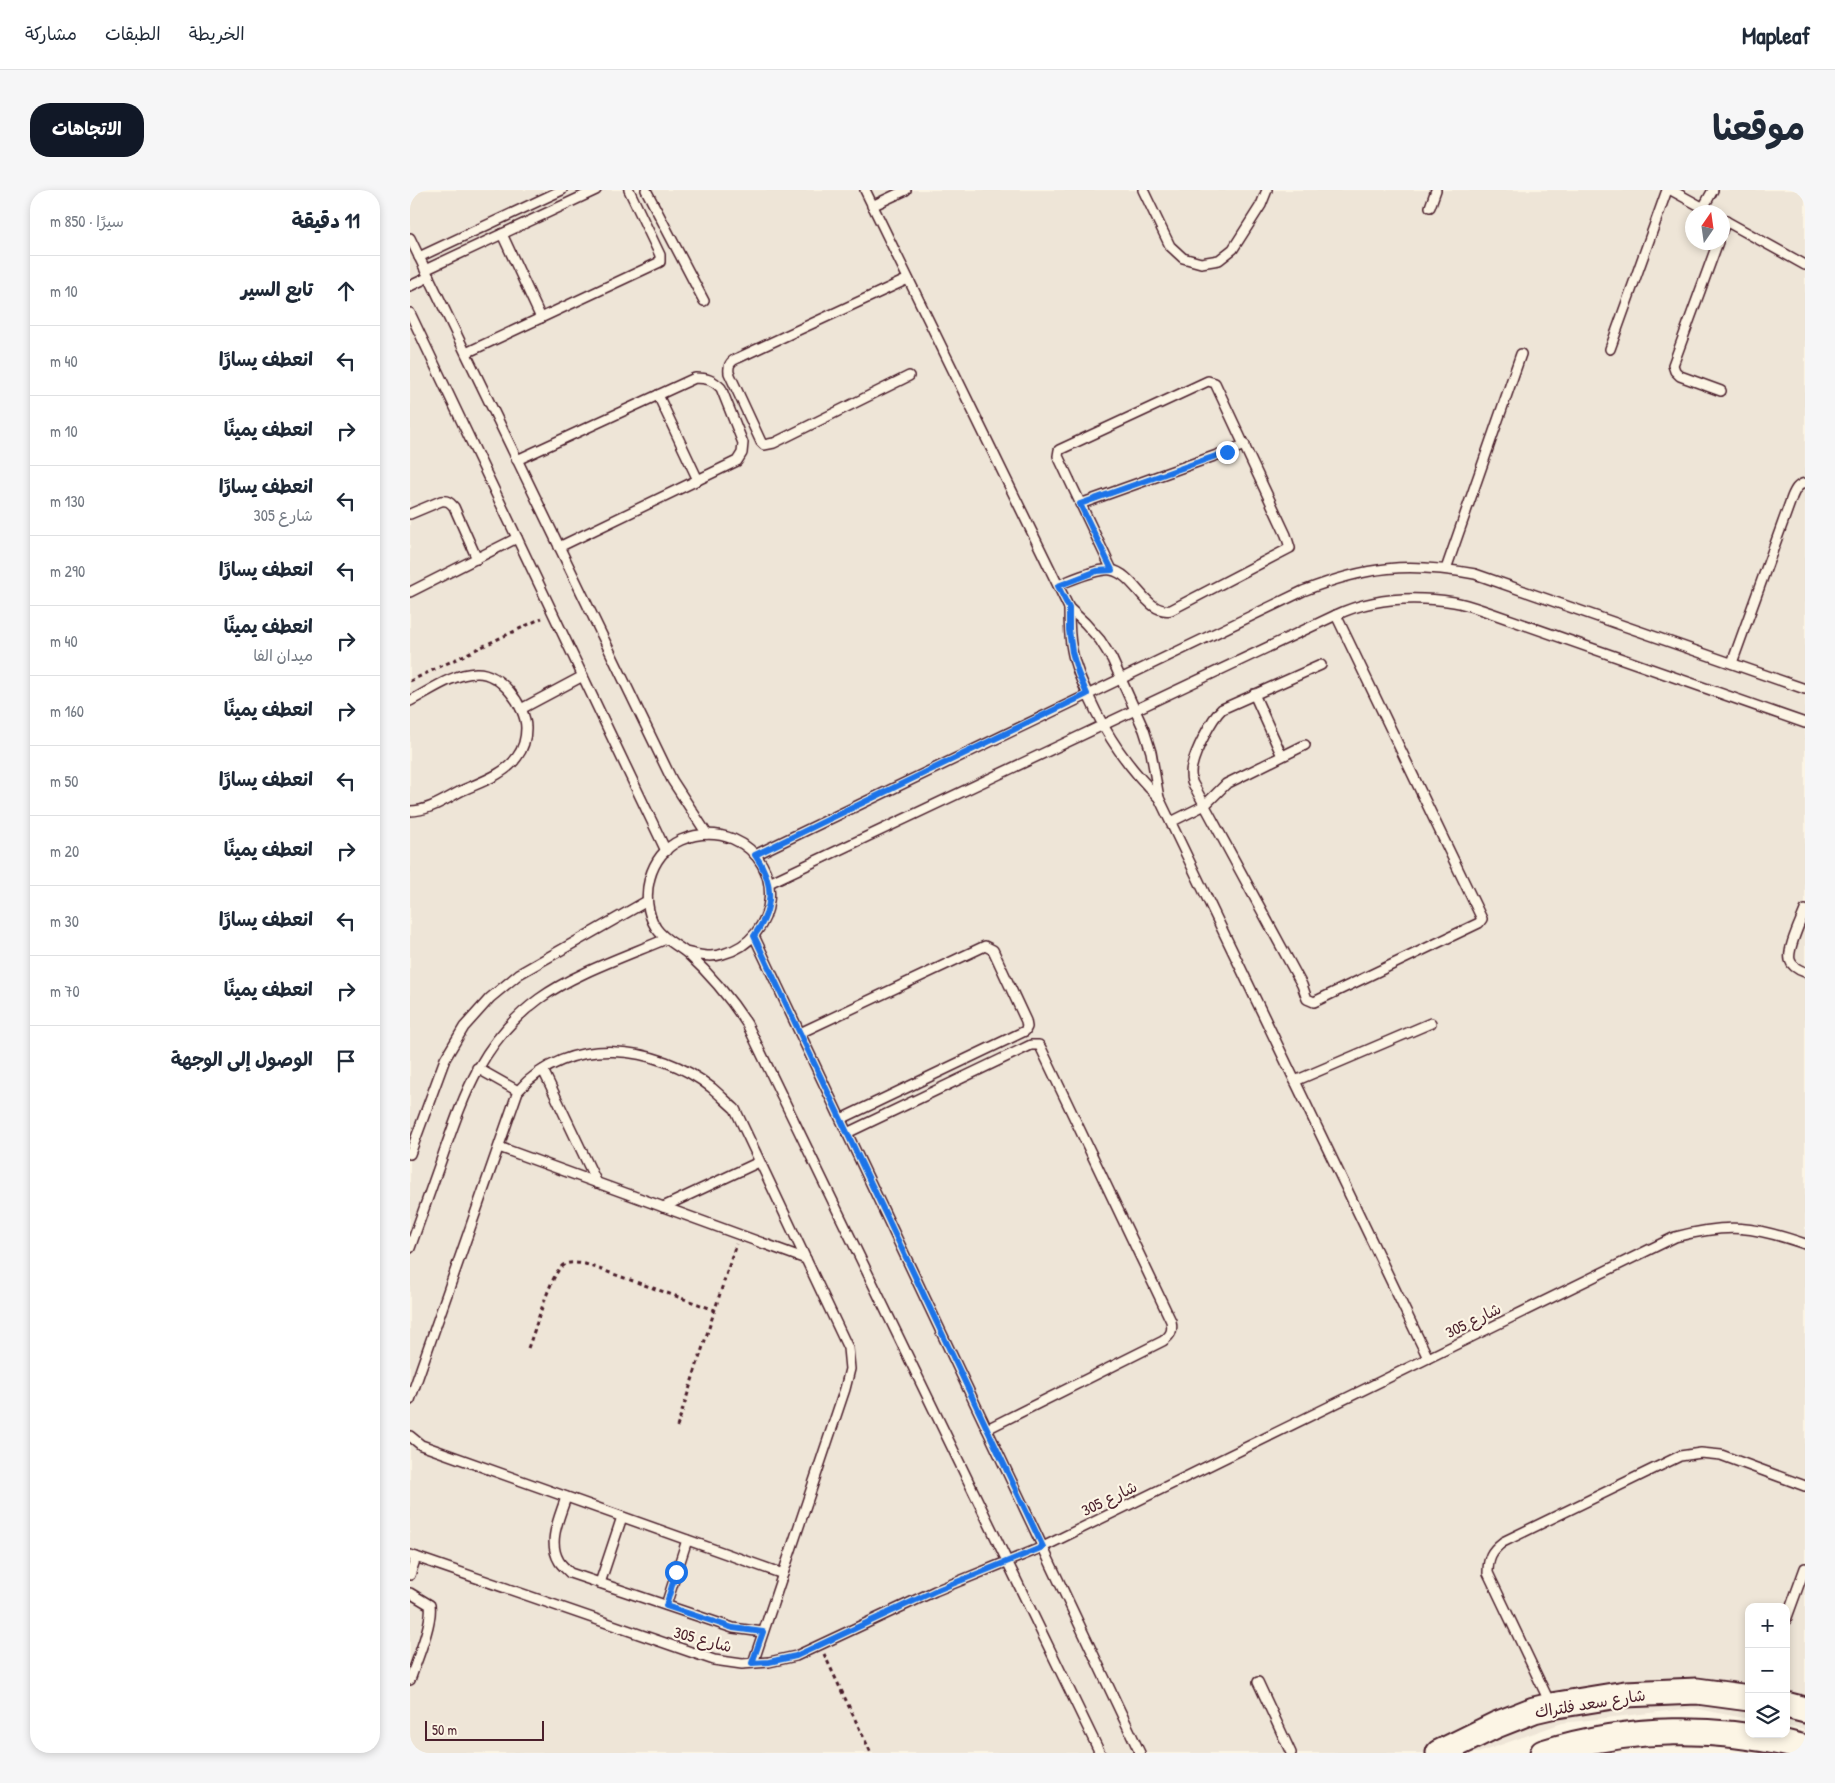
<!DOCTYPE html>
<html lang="ar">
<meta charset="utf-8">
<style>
body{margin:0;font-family:"Patrick Hand","Playpen Sans Arabic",sans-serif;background:#f6f6f7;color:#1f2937;direction:rtl}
.controls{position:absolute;right:15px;bottom:15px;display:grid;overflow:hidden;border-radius:10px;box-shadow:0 2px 8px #0003}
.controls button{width:45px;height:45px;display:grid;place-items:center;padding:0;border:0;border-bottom:1px solid #e0e1e3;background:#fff;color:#1f2937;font:25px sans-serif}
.compass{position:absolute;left:1275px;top:15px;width:45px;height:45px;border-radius:50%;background:#fff;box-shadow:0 2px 8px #0003;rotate:13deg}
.scale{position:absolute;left:15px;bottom:12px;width:119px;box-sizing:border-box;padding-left:5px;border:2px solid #4a1f2b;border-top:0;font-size:14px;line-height:18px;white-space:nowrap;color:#4a1f2b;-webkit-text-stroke:4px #fcf5e5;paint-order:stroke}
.stop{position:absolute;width:15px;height:15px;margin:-11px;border:4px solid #1a73e8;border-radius:50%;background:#fff}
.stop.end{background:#1a73e8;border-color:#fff;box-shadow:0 1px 5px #0008}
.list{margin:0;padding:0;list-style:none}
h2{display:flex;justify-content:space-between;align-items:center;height:65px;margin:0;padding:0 20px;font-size:21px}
h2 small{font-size:16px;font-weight:400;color:#747a83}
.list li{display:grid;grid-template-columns:32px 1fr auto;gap:15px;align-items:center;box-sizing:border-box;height:70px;padding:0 20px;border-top:1px solid #e0e1e3}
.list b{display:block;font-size:19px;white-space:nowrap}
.list p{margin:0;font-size:16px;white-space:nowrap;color:#747a83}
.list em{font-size:16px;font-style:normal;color:#747a83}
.icon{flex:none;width:28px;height:28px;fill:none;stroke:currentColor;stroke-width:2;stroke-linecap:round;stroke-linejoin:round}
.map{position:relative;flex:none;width:1395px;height:1563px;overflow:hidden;direction:ltr;border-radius:20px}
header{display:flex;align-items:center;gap:30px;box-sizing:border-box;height:70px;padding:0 25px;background:#fff;border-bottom:1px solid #e0e1e3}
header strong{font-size:24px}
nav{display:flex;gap:28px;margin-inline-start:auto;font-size:18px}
.intro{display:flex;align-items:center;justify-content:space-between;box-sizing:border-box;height:120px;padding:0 30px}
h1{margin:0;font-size:35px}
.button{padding:12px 22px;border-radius:20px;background:#111827;color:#fff;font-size:18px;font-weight:700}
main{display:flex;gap:30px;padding:0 30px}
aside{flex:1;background:#fff;border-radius:20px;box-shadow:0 2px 8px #0003}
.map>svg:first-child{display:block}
.built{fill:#eee5d7;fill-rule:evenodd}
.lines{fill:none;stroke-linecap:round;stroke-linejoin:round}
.lane-casing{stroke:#4a1f2b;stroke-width:12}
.secondary-casing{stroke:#4a1f2b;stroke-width:29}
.path{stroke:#4a1f2b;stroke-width:3;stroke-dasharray:4 4;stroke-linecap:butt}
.lane{stroke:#fcf5e5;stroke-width:9}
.secondary{stroke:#fcf5e5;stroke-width:25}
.route{stroke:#1a73e8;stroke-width:6}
.labels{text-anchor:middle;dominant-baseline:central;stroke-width:4.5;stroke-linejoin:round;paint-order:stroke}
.street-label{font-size:16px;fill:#4a1f2b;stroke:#fcf5e5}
</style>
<header>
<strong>Mapleaf</strong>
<nav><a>الخريطة</a><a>الطبقات</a><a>مشاركة</a></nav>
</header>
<div class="intro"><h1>موقعنا</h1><a class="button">الاتجاهات</a></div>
<main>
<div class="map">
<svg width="1395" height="1563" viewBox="0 0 1395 1563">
<rect width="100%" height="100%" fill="#fcf5e5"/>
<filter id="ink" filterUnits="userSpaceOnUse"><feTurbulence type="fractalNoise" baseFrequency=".02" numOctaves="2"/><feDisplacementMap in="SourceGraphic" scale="10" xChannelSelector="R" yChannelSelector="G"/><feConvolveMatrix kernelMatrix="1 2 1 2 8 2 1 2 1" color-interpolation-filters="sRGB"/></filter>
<g filter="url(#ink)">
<!-- built -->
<path class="built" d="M0,0H1395V1540L1376,1536V1417H1339V1529L1283,1518L1152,1533L1068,1563H0ZM1282,22H1312V52H1282Z"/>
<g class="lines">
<!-- lane casing -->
<g class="lane-casing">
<g id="lane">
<polyline points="236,0 294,111"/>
<polyline points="455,0 659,418 675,433 690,450 702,469 734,540 741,562 749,608 1018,1168"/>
<polyline points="733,0 760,56 773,68 791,73 809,70 823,59 851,15 857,0"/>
<polyline points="1261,0 1301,22"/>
<polyline points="462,16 496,0"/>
<polyline points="1020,17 1026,0"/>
<polyline points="1293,18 1303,0"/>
<polyline points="1312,29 1395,75"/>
<polyline points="1312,41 1316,31"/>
<polyline points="92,44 131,128"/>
<polyline points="0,48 262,590 297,644"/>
<polyline points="1308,52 1263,175 1265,181 1270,186 1311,201"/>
<polyline points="9,67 152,0"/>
<polyline points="15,80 186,0"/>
<path d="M498,89L328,168C320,171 318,175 319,183L351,252L354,255L364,253L499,186"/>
<polyline points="0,96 19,87"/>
<polyline points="0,123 256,661"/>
<polyline points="1200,159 1257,0"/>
<polyline points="56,163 250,72 250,65 219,0"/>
<polyline points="248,205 288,290"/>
<path d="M107,270L285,188C297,188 303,190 311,198L333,253L332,263L327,271L149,357"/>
<polyline points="670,314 835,255"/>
<path d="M0,324L31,311C37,310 40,312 44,317L67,369"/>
<polyline points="1036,379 1111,164"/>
<path d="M648,395C662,390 687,378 701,380C725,384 736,425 761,420L880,358L876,345L805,193L798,191L649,260L648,266L702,380"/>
<polyline points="0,402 107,348"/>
<path d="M659,418C659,432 659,446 662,460C665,477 672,492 679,507C697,547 718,577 749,608"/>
<path d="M1322,473L1382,307C1385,300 1387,295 1395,293"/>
<path d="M911,475L812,519C801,529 785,562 782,576C780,582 781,587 782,592L892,795L897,809L904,812L1069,733L1072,729L926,425"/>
<polyline points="844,504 872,566"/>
<path d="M0,511C21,500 42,484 66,483C90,482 116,516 116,538C116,548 113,559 107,567C95,585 68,593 49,602C34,610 18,621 0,621"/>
<polyline points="111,519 173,486"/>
<polyline points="761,632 795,615 816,594 895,555"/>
<path d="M345,665L893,401C957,376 998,372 1065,384L1395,499"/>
<path d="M359,693L926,425C962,408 1005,406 1044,412C1056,414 1069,419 1081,423L1395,533"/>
<path d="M1395,720C1391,731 1377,759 1380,770C1382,777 1389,780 1395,782"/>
<polyline points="344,746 730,1563"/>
<path d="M276,762C288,765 301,768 313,764C369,749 377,672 323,649C305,642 288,643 271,650C239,664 228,709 246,738C254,750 268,755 278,764C301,785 320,808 337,834L690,1563"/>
<polyline points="390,843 575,756 583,760 616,831 617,837 615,841 431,929"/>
<polyline points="67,878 108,901"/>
<polyline points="133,880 187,993"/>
<polyline points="885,891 1021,833"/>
<path d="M437,943L621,855H629L631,858L761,1131C763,1141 761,1145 753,1151L577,1239"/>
<polyline points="89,957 396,1069"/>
<polyline points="0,964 35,869 54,837 80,808 109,784 237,711"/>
<polyline points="253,1017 349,972"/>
<path d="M0,1058C11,1027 22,996 33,965C55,902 73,850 129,809C163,784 216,766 256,749"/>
<path d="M0,1210L108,901C158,844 247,854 302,898C310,905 317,912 325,919L438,1158L440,1179L435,1199L343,1473"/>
<polyline points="0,1246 11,1255 373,1384"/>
<path d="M156,1307C150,1327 137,1351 149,1371C151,1375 156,1379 160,1383L323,1438L353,1442"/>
<path d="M0,1365L304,1470L332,1474L359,1472L386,1466L525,1401L633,1357L1265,1047C1319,1033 1343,1036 1395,1054"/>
<polyline points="0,1385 6,1367"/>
<polyline points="190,1393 212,1327"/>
<path d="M0,1403L20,1415C23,1433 6,1472 0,1490"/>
<polyline points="256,1415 277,1350"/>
<polyline points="1376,1430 1395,1378"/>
<polyline points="848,1492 881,1563"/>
<path d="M1140,1513L1078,1383C1078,1368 1081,1361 1093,1352L1270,1266L1291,1263L1311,1265L1395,1296"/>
</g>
</g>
<!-- secondary casing -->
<g class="secondary-casing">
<g id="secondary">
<polyline points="1376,1515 1395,1520"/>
<polyline points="1029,1563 1086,1535 1124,1520 1141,1516 1215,1504 1287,1501 1339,1508"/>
<path d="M1133,1563C1217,1536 1311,1535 1395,1558"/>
</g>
</g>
<!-- path -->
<g class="path">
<polyline points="0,491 132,428"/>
<path d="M118,1158C125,1141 140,1086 152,1076C158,1071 167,1073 175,1074L305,1120"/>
<polyline points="267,1237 326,1054"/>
<polyline points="414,1464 461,1563"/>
</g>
<!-- lane -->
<use href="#lane" class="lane"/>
<!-- secondary -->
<use href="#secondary" class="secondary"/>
</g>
</g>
<g class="lines" filter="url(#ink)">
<!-- route -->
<path class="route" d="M266,1382L256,1416L323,1438L353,1442L342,1473L359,1472L386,1466L525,1401L633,1357L344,746C364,719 365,693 345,665L677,504L668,483L662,462L659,440V418L648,396L687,381L702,380L670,314L817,262"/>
</g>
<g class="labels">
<!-- street labels -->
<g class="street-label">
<text transform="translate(1063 1130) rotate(-26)">شارع 305</text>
<text transform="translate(699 1308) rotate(-26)">شارع 305</text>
<text transform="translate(293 1449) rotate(15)">شارع 305</text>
<text transform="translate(1180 1513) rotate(-9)">شارع سعد فلتراك</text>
</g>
</g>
</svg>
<div class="controls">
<button>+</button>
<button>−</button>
<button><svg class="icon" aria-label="layers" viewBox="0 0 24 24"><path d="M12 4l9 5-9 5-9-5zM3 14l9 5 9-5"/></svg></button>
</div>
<svg class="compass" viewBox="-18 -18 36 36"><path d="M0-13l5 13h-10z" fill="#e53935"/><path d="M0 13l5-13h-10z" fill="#747a83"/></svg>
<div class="scale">50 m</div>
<div class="stop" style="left:266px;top:1382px"></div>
<div class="stop end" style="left:817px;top:262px"></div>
</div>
<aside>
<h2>11 دقيقة<small>سيرًا · 850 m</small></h2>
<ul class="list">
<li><svg class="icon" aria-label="ahead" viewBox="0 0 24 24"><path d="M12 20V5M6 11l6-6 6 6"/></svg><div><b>تابع السير</b></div><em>10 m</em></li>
<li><svg class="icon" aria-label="left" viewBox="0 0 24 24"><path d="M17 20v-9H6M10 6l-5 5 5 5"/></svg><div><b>انعطف يسارًا</b></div><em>40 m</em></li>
<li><svg class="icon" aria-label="right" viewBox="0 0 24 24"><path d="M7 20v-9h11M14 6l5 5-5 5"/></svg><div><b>انعطف يمينًا</b></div><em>10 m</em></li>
<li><svg class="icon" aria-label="left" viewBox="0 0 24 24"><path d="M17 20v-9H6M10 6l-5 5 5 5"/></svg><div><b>انعطف يسارًا</b><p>شارع 305</p></div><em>130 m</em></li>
<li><svg class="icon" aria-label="left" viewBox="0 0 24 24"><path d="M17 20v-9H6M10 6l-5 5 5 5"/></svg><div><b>انعطف يسارًا</b></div><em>290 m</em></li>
<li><svg class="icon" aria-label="right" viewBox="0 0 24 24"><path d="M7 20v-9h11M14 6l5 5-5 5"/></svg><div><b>انعطف يمينًا</b><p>ميدان الفا</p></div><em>40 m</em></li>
<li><svg class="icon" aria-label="right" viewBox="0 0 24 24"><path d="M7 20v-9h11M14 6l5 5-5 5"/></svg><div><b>انعطف يمينًا</b></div><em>160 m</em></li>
<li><svg class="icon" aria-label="left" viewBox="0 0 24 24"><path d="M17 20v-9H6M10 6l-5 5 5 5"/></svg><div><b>انعطف يسارًا</b></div><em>50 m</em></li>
<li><svg class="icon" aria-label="right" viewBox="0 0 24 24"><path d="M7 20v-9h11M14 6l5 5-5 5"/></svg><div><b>انعطف يمينًا</b></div><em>20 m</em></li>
<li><svg class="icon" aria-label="left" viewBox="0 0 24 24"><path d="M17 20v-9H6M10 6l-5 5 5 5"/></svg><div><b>انعطف يسارًا</b></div><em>30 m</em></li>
<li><svg class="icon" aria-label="right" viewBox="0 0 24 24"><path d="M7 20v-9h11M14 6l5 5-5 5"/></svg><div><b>انعطف يمينًا</b></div><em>70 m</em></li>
<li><svg class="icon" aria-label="arrive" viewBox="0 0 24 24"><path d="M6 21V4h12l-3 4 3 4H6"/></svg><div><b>الوصول إلى الوجهة</b></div></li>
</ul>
</aside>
</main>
